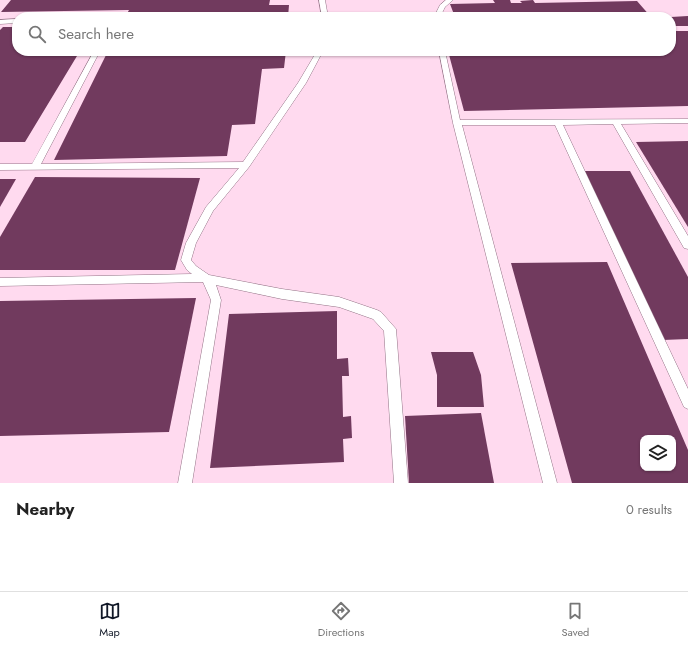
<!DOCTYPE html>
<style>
body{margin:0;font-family:Jost,sans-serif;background:#f6f6f6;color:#222}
.controls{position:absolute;right:12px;bottom:12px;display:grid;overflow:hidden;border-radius:8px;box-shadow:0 1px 3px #0004}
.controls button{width:36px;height:36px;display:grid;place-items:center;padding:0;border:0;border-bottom:1px solid #e0e0e0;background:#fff;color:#222;font:20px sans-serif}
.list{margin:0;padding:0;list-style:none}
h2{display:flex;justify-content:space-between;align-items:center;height:52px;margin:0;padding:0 16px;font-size:17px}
h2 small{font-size:13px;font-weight:400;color:#767676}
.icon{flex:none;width:22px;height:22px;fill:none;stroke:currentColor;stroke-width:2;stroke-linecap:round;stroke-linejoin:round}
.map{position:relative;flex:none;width:688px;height:483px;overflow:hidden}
.search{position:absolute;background:#fff;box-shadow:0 1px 3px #0004;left:12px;right:12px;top:12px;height:44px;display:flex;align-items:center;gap:10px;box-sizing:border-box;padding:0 14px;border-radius:16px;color:#767676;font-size:15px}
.sheet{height:108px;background:#fff}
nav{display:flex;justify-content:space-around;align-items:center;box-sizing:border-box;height:56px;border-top:1px solid #e0e0e0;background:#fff;font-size:11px;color:#767676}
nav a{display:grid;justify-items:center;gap:2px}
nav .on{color:#111827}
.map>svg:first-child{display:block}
.building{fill:#713a5e;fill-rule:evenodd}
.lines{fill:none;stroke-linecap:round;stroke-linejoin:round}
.lane-casing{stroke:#937386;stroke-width:1}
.lane{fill:#fff;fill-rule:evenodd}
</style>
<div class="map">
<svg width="688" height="483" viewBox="0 0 688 483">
<rect width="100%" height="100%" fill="#ffdaef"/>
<!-- building -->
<g class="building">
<polygon points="11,0 270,0 269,5 289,5 288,17 125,17 129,10 1,12"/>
<polygon points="493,0 510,0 511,3 522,3 520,1 533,0 535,3 637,1 651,17 455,17 450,4 495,3"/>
<polygon points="688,16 688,26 671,26 671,17"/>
<polygon points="3,27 17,27 17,51 80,51 25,142 0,142 0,30"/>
<polygon points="671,31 688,31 688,106 464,111 448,51 671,51"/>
<polygon points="108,51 286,51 284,68 262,69 255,124 232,125 227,156 54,160"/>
<polygon points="688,141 688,227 636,142"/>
<polygon points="584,171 630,171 688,277 688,339 663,340"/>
<polygon points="35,177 200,178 175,270 0,270 0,237"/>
<polygon points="0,179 16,179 0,207"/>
<path d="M607,262L688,450V483H572L511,263ZM643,438H673V468H643Z"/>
<polygon points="196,298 169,432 0,436 0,301"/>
<polygon points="337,311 337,359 348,358 349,376 342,376 343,417 351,416 352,438 343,439 344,462 210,468 229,314"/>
<polygon points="431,352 473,352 481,375 484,407 437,407 437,375"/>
<polygon points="481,413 494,483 409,483 405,416"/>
</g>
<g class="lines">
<!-- lane casing -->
<g class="lane-casing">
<g id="lane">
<polygon points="319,0 325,0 328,17 322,17"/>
<polygon points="446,0 453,0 445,7 440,17 434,17 440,5"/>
<polygon points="17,19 17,23 0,24 0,20"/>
<polygon points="94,51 100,51 41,164 243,162 298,83 317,51 323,51 306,83 249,167 213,211 196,243 191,260 196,266 209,275 282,289 339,297 377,310 381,312 396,329 408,483 394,483 384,331 373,319 339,307 282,299 216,285 221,300 192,483 178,483 211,300 203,282 0,286 0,278 192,274 187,270 181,260 186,243 206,207 239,168 0,170 0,164 32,164"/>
<polygon points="439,51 445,51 460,120 688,119 688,123 621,124 688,236 688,249 684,248 613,124 563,125 688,389 688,409 684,407 555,125 462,125 557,483 543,483 453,123"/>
</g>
</g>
<!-- lane -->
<use href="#lane" class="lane"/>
</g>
</svg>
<div class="controls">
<button><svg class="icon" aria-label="layers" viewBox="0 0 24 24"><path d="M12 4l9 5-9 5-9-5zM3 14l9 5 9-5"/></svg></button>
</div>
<div class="search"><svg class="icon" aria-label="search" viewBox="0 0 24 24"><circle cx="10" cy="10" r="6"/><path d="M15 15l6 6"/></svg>Search here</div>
</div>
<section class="sheet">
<h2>Nearby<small>0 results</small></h2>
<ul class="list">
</ul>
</section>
<nav>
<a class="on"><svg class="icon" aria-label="map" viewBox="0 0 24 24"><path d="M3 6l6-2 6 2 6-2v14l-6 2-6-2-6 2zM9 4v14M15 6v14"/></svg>Map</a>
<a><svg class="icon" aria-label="directions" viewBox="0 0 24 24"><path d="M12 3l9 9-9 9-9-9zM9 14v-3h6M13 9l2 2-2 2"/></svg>Directions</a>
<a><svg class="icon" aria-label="saved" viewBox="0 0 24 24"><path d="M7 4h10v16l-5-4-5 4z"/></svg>Saved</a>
</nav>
